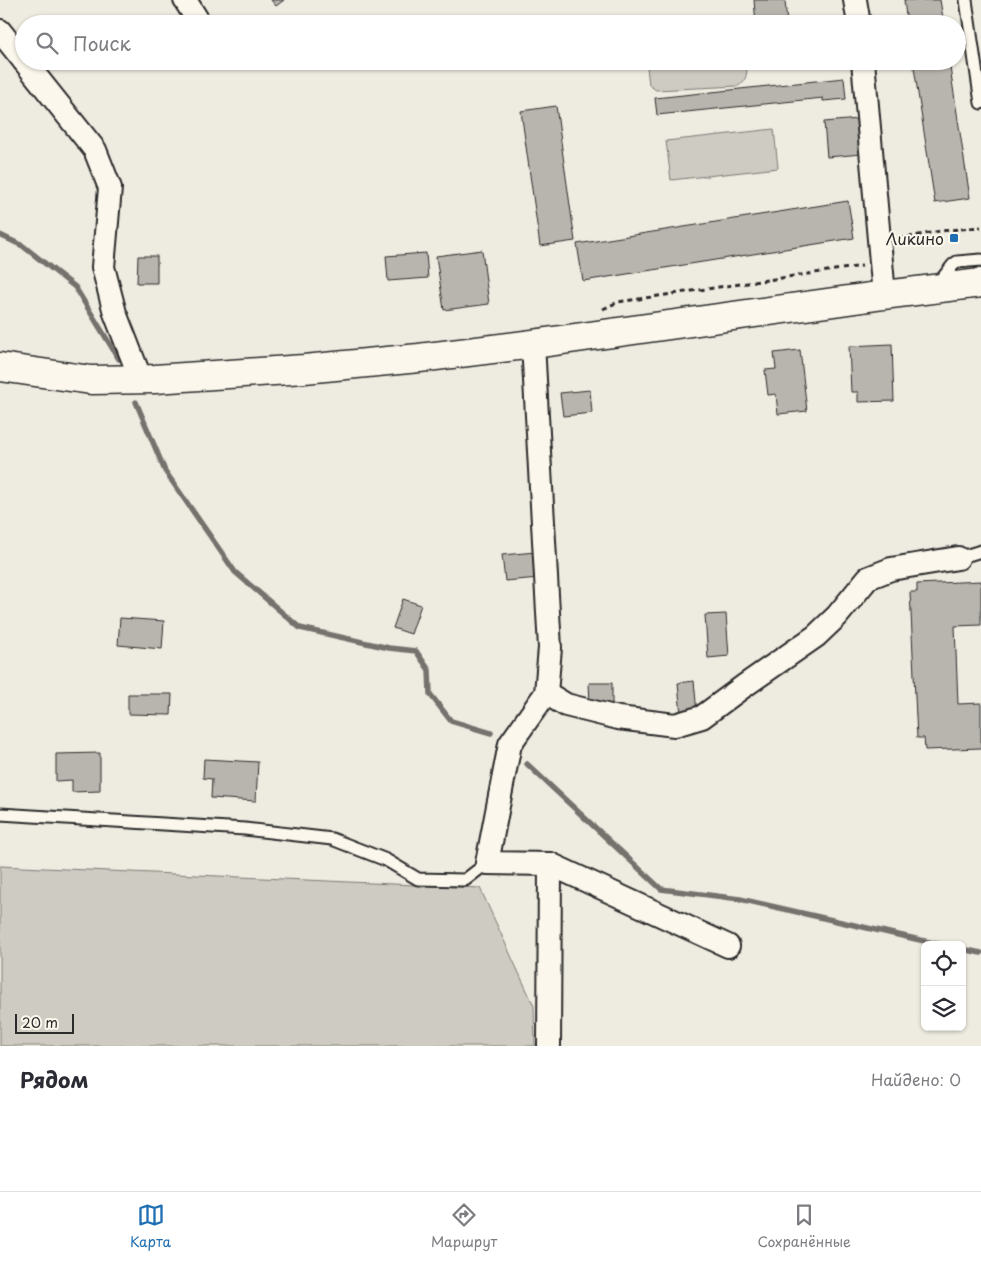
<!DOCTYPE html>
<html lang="ru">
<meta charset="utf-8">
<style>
body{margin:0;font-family:"Playpen Sans",sans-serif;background:#f7f7f7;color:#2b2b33}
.controls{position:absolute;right:15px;bottom:15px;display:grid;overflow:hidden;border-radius:8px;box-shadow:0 1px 4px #0004}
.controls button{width:45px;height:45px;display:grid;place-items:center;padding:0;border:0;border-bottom:1px solid #e1e1e2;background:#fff;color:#2b2b33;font:25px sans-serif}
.scale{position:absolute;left:15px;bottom:12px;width:59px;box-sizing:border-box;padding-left:5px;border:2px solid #2b2b2b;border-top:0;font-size:14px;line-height:18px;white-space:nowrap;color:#2b2b2b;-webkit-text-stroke:4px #fbf7ec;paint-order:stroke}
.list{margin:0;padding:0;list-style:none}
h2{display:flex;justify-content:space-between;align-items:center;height:65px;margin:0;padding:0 20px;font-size:21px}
h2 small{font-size:16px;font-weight:400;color:#7c7c81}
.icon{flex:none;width:28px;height:28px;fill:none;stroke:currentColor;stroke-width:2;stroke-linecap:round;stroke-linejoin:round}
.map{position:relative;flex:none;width:981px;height:1046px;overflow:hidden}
.search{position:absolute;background:#fff;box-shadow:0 1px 4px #0004;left:15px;right:15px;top:15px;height:55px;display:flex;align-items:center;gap:12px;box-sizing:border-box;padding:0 18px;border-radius:28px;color:#7c7c81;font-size:19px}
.sheet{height:145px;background:#fff}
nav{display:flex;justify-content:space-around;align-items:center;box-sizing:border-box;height:70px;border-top:1px solid #e1e1e2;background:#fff;font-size:14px;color:#7c7c81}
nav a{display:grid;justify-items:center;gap:2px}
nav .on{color:#1f6fb2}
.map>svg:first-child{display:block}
.green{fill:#cecbc2;stroke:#7c7b76}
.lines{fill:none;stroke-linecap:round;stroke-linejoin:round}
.stream{stroke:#74726e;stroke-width:5.5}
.building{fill:#b8b5ae;stroke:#2b2b2b}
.lane-casing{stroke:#2b2b2b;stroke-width:15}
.street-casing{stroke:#2b2b2b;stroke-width:26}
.secondary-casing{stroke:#2b2b2b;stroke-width:31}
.path{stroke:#2b2b2b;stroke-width:3;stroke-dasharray:5 4;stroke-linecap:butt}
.lane{stroke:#fbf7ec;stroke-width:11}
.street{stroke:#fbf7ec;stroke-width:22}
.secondary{stroke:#fbf7ec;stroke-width:28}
.poi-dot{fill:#1f6fb2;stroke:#fbf7ec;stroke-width:2}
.labels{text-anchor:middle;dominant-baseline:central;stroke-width:4;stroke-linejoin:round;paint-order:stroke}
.poi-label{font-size:16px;fill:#2b2b2b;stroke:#fbf7ec;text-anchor:end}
</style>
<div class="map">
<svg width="981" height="1046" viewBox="0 0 981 1046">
<rect width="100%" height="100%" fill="#eeebe0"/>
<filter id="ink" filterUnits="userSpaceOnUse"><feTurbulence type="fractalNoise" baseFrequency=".02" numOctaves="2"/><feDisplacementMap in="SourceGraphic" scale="10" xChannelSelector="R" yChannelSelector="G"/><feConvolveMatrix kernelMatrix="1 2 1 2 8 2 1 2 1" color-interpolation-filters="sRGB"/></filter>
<g filter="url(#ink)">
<!-- green -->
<g class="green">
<path d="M650,61H746C748,71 747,81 738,86L656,90L649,85L647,67Z"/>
<polygon points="774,129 778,168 671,180 666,141"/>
<polygon points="0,866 480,888 534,1006 535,1046 0,1046"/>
</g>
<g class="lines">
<!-- stream -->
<g class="stream">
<polyline points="0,235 23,246 75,287 119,359"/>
<polyline points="136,402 165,471 235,572 300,628 389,648 416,651 429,670 430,694 451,721 491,733"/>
<polyline points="527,764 661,889 740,899 942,945"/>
<polyline points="962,949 981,953"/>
</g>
</g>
<!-- building -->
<g class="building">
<polygon points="271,0 284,0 276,6"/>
<polygon points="754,0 785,0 787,24 756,24"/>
<polygon points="904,0 940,0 944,24 907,24"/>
<polygon points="913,61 949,61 970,198 935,203"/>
<polygon points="844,78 846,99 823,101 823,98 657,115 655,98"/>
<polygon points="556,106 575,241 540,246 521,111"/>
<polygon points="859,119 862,154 827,157 824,122"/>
<polygon points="848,201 854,238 583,281 577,244"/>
<polygon points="482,250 489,304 444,310 436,256"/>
<polygon points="426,253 428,278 388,281 386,256"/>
<polygon points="138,256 157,256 157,283 137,283"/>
<polygon points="892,344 894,401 858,402 858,392 851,392 849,346"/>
<polygon points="800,350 807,411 778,414 776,394 768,395 765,370 776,369 774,353"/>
<polygon points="590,390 592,413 563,416 560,393"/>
<polygon points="536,552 539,578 505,581 502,555"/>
<polygon points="981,581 981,625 955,626 958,704 981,703 981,748 925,750 924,738 917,738 910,592 917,592 917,584"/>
<polygon points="403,599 421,605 411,634 393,628"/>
<polygon points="726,614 729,656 708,658 705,615"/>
<polygon points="120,618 164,621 162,649 118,645"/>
<polygon points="694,681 697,713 681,715 678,683"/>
<polygon points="589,683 612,683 612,704 590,704"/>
<polygon points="128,694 172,694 171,715 128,714"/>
<polygon points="100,753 100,791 72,792 72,780 56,781 56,754"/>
<polygon points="204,759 258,762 256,801 211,798 212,779 203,778"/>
</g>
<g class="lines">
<!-- lane casing -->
<g class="lane-casing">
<g id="lane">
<polyline points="966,0 981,103"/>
<polyline points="938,284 953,265 957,262 981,260"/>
<polyline points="958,558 981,551"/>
<polyline points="0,814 245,829 332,839 386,860 418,879 465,880 487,863"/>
</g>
</g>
<!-- street casing -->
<g class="street-casing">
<g id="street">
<polyline points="185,0 200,24"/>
<polyline points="855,0 859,24"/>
<polyline points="0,31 24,61"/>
<polyline points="24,61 95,150 110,188 103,267 115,313 141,380"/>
<polyline points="863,61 884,295"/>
<polyline points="533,344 550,648 546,693 510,744 487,863 550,864 728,946"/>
<polyline points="546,693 566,705 618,718 675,725 702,717 744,686 816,636 837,616 868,578 891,569 958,558"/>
<polyline points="549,1046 550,864"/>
</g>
</g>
<!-- secondary casing -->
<g class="secondary-casing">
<polyline id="secondary" points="0,367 91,380 155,379 304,369 419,358 533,344 884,295 981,283"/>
</g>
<!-- path -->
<g class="path">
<polyline points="899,239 940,231 981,227"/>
<polyline points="603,309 618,302 862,266"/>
</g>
<!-- lane -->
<use href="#lane" class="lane"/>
<!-- street -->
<use href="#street" class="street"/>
<!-- secondary -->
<use href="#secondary" class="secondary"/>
</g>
</g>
<!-- markers -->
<rect class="poi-dot" x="949" y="233" width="10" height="10" rx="2.5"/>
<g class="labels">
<!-- poi labels -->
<g class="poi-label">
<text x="944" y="238">Ликино</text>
</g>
</g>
</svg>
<div class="controls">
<button><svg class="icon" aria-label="locate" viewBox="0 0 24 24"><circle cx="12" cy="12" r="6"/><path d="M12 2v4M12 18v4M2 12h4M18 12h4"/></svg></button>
<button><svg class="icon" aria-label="layers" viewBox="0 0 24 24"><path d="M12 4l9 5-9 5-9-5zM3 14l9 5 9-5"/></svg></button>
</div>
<div class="scale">20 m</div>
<div class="search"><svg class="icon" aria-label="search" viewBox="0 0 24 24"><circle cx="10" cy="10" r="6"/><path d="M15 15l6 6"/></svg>Поиск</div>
</div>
<section class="sheet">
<h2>Рядом<small>Найдено: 0</small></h2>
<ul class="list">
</ul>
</section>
<nav>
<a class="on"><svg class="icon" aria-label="map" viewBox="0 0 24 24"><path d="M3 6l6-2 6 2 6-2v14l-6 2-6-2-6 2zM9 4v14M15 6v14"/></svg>Карта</a>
<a><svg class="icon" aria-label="directions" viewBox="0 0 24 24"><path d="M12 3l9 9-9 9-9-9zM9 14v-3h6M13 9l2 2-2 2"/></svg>Маршрут</a>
<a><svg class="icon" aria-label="saved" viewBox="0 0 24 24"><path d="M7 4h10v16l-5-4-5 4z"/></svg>Сохранённые</a>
</nav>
